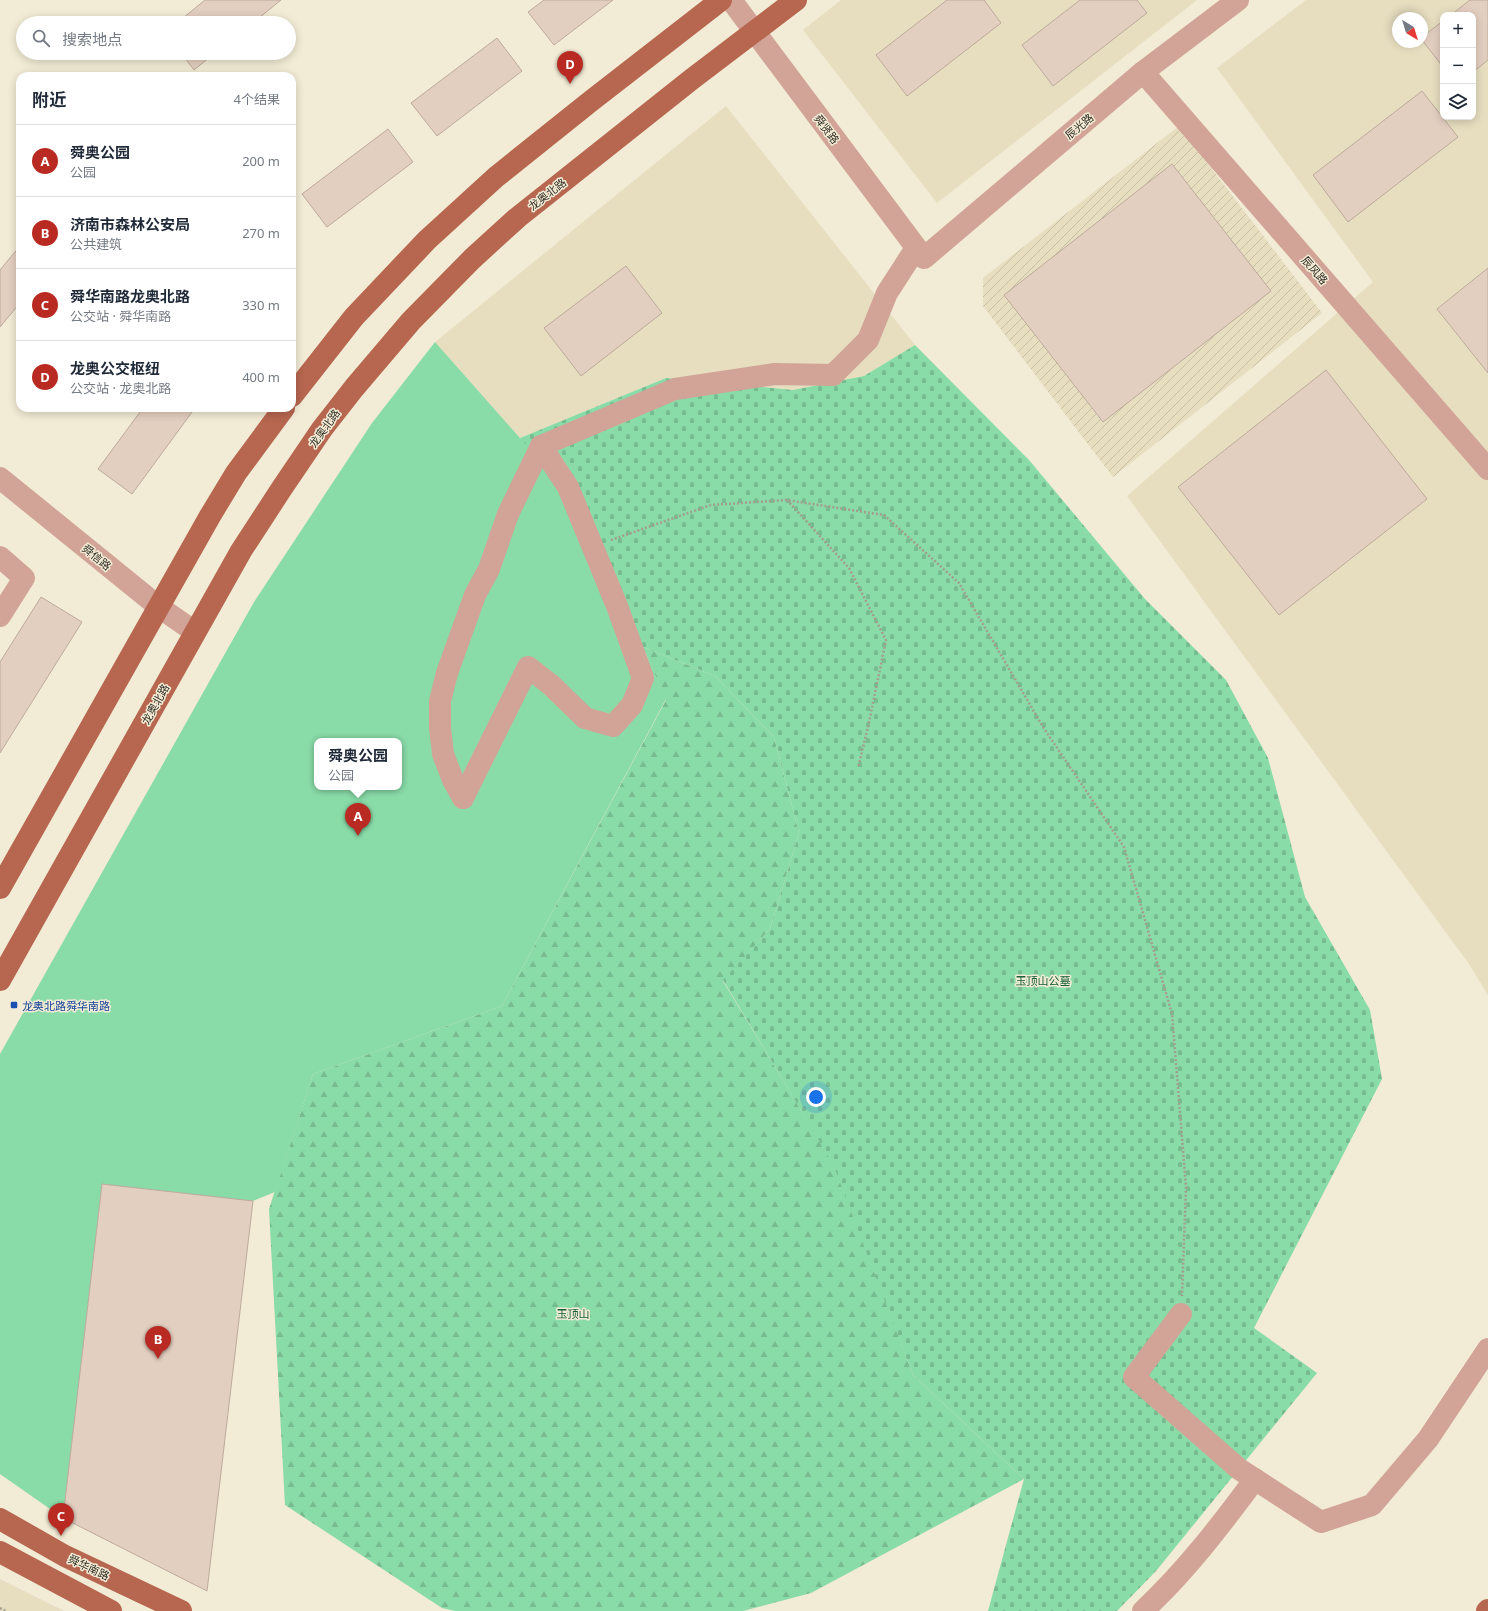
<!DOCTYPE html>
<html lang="zh">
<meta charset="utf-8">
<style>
body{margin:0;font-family:"Noto Sans","Noto Sans SC",sans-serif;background:#f2f2f3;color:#1f2937}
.controls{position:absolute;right:12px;top:12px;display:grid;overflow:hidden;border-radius:8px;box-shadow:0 2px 10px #0003}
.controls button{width:36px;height:36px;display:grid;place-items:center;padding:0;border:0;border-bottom:1px solid #e0e1e3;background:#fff;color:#1f2937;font:20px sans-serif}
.compass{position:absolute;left:1392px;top:12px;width:36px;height:36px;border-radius:50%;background:#fff;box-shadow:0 2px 10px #0003;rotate:142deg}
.you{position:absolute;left:816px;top:1097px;width:14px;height:14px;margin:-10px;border:3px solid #fff;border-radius:50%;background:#1a73e8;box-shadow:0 0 0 6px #1a73e833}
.badge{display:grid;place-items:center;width:26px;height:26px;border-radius:50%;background:#b92b22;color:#fff;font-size:13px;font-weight:700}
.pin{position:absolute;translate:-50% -33px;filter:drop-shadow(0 1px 2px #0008)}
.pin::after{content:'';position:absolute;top:21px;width:14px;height:12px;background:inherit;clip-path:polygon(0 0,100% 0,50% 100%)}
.popup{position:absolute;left:314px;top:738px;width:88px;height:52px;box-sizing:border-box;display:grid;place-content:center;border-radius:8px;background:#fff;filter:drop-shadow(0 1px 3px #0005);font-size:13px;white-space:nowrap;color:#747a83}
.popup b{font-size:15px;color:#1f2937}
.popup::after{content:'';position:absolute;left:50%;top:100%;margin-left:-8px;border:8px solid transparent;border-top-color:#fff}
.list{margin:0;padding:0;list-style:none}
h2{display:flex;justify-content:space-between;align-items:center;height:52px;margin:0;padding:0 16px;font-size:17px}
h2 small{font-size:13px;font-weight:400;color:#747a83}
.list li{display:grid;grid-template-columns:26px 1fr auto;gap:12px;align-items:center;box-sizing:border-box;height:72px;padding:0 16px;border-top:1px solid #e0e1e3}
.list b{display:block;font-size:15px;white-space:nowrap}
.list p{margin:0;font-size:13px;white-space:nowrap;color:#747a83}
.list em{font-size:13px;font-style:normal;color:#747a83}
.icon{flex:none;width:22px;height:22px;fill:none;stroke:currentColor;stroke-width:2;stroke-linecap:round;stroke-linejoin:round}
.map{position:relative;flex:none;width:1488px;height:1611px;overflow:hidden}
.search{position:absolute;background:#fff;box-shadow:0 2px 10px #0003;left:16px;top:16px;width:280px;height:44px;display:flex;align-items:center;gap:10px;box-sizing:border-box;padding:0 14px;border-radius:22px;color:#747a83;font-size:15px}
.panel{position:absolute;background:#fff;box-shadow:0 2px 10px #0003;left:16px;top:72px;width:280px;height:340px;border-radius:12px}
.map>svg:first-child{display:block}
.built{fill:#e7dec0;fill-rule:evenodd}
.industrial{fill:url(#industrial-furrows)}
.forest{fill:url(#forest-firs)}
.cemetery{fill:url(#cemetery-stones)}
.green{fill:#89dba8;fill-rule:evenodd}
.building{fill:#e3cfc0;stroke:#bdaa9c}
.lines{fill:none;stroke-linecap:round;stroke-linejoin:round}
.path{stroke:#a39d8d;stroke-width:2.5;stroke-dasharray:2 2;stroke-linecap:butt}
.minor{stroke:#d2a497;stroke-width:22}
.major{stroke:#b7664f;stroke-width:22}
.transit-dot{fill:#1a4fb4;stroke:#f2ebd5;stroke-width:1.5}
.labels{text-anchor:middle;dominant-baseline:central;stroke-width:3;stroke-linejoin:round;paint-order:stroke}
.street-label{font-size:11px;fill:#302d25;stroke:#f2ebd5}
.park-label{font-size:11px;fill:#17613a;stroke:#f2ebd5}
.transit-label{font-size:11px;fill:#164399;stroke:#f2ebd5;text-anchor:start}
</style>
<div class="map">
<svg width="1488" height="1611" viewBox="0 0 1488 1611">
<defs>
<pattern id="industrial-furrows" width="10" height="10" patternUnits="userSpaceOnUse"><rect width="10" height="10" fill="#e7dec0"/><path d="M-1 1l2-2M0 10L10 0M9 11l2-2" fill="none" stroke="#c6bfa5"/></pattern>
<pattern id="forest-firs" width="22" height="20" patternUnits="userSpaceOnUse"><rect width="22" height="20" fill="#89dba8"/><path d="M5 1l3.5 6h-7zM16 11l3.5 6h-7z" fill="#77bc90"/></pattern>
<pattern id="cemetery-stones" width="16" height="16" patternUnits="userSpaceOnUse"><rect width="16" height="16" fill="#89dba8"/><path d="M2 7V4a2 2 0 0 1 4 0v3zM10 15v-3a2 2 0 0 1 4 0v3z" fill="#77bc90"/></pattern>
</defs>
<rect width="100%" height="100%" fill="#f2ebd5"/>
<!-- built -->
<g class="built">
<polygon points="841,0 1197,0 937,203 803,30"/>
<path d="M1306,0H1488V995L1469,964L1127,496L1373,282L1217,68ZM1443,15H1473V117H1443ZM1398,18H1422V42H1398Z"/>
<polygon points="726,106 915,345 864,376 793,390 666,378 520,438 435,342"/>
<polygon points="0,1579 64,1611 0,1611"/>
</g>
<!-- industrial -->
<polygon class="industrial" points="1179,126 1322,313 1113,477 983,306 983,278"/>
<!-- forest -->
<polygon class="forest" points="643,647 715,676 774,737 799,833 770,929 723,981 836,1168 913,1375 1024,1479 811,1593 743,1611 455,1611 442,1608 285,1505 269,1209 313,1074 502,1006 666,700"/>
<!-- cemetery -->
<polygon class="cemetery" points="915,345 1029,460 1145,599 1226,680 1268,758 1305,897 1370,1010 1382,1079 1254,1328 1317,1373 1156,1571 1117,1611 988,1611 1024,1479 913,1375 833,1164 723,980 770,929 799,833 774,737 715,676 643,647 520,438 666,378 793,390 864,376"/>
<!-- green -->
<path class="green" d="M435,342L520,438L568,487L643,647L666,699L502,1006L313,1074L275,1192L253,1201L102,1185L63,1518L0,1474V1054L254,602L372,423ZM317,741H399V787H317Z"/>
<!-- building -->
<g class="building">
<polygon points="205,0 281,0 253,23 177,23"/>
<polygon points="544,0 613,0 554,45 528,12"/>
<polygon points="947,0 984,0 1001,23 907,96 876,55"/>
<polygon points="1080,0 1137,0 1147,13 1053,86 1022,45"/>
<polygon points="1470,0 1488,0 1488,60 1473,72 1473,15 1451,15"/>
<polygon points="1443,21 1443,67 1422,40 1422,37"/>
<polygon points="497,38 522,71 437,136 411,103"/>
<polygon points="181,53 215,53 194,70"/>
<polygon points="1422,91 1458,137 1348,222 1313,175"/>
<polygon points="388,129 413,162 327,227 302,194"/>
<polygon points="1172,164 1271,291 1103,422 1004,295"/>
<polygon points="20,246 20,303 0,327 0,270"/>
<polygon points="626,266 662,313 581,376 544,328"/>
<polygon points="1488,268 1488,373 1437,309"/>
<polygon points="1326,370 1427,499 1279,615 1178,487"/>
<polygon points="143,408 195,408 132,494 98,469"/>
<polygon points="41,597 82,622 0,753 0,662"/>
<polygon points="102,1184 253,1201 207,1591 63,1518"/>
</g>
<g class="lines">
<!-- path -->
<g class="path">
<polyline points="787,500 849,568 886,640 868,727 858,768"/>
<polyline points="611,540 711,505 786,500 884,515 959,583 1043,727 1124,847 1172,1014 1186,1187 1182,1296"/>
<polyline points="0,1608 6,1611"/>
</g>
<!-- minor -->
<g class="minor">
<polyline points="731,0 924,258 1143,72 1238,0"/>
<polyline points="1143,72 1488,469"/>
<polyline points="0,478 159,607 195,632"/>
<polyline points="0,557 24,578 0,616"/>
<polyline points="463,798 453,780 443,754 440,728 440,701 447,673 475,595 489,569 508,514 541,446 675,389 775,374 833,375 868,340 887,293 916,248"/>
<polyline points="463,798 528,667 551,685 585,718 613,726 632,705 643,678 617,606 568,487 541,446"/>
<polyline points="1181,1314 1134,1377 1239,1469 1321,1522 1372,1505 1428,1439 1488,1349"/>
<path d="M1143,1611C1185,1572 1221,1525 1255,1479"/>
</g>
<!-- major -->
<g class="major">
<polyline points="292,396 354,317 427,240 496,177 591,101 721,0"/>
<polyline points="0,888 210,516 236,473 284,408"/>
<polyline points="0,980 241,551 282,488 322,429 354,388 411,321 472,259 517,218 692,79 796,0"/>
<polyline points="0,1519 65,1556 181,1611"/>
<polyline points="0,1552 111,1611"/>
<polyline points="1487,1611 1488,1610"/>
</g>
</g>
<!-- markers -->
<rect class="transit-dot" x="10" y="1001" width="8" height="8" rx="2"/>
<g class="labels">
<!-- street labels -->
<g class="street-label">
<text transform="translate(1079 126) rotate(-40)">辰光路</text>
<text transform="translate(827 129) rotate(53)">舜贤路</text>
<text transform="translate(547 194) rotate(-38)">龙奥北路</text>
<text transform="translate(1315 270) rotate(49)">辰风路</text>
<text transform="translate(324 428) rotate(-54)">龙奥北路</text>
<text transform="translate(97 557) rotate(39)">舜信路</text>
<text transform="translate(155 704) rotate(-61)">龙奥北路</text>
<text transform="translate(89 1567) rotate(25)">舜华南路</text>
</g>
<!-- park labels -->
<g class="park-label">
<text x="1043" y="980">玉顶山公墓</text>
<text x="573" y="1313">玉顶山</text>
</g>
<!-- transit labels -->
<g class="transit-label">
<text x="22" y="1005">龙奥北路舜华南路</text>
</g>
</g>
</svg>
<div class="controls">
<button>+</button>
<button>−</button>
<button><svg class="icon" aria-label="layers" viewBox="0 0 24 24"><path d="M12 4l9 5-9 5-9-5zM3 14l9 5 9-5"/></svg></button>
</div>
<svg class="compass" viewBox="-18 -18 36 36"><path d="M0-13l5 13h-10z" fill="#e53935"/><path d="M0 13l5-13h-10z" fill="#747a83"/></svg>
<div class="you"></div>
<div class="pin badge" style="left:358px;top:836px">A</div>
<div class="popup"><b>舜奥公园</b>公园</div>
<div class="pin badge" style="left:158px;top:1359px">B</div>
<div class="pin badge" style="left:61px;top:1536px">C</div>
<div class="pin badge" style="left:570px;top:84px">D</div>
<div class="search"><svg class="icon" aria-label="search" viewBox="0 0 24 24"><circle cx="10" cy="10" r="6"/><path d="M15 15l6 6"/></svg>搜索地点</div>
<section class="panel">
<h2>附近<small>4个结果</small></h2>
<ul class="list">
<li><span class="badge">A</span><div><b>舜奥公园</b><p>公园</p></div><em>200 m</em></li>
<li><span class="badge">B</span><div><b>济南市森林公安局</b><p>公共建筑</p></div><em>270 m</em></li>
<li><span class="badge">C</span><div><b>舜华南路龙奥北路</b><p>公交站 · 舜华南路</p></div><em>330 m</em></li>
<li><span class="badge">D</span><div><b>龙奥公交枢纽</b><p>公交站 · 龙奥北路</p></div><em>400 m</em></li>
</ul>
</section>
</div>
